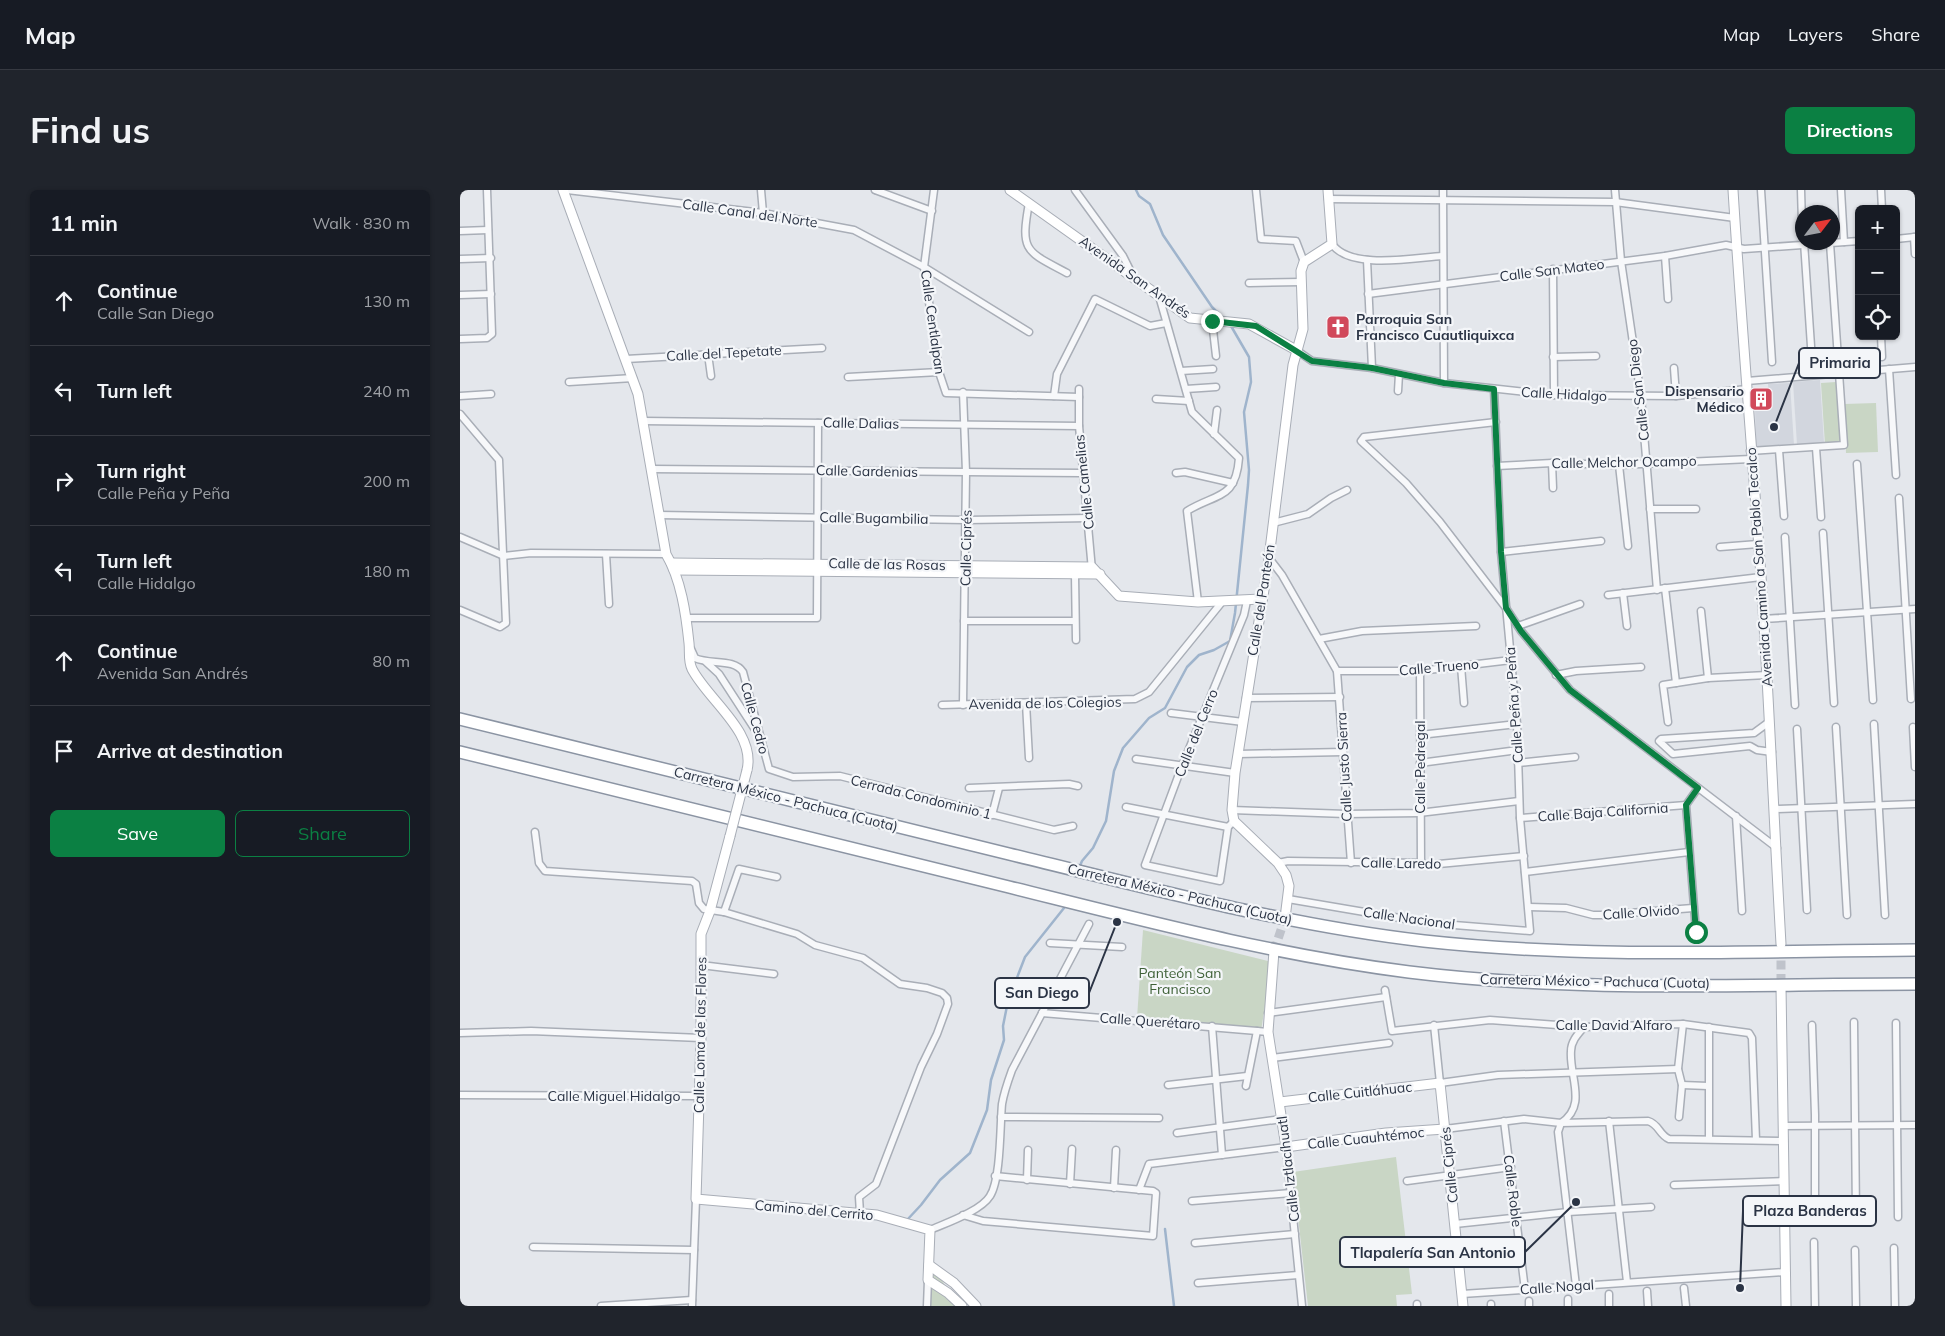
<!DOCTYPE html>
<meta charset="utf-8">
<style>
body{margin:0;font-family:Mulish,sans-serif;background:#20242c;color:#f1f3f6}
.controls{position:absolute;right:15px;top:15px;display:grid;overflow:hidden;border-radius:8px;box-shadow:0 1px 4px #0004}
.controls button{width:45px;height:45px;display:grid;place-items:center;padding:0;border:0;border-bottom:1px solid #363941;background:#171b24;color:#f1f3f6;font:25px sans-serif}
.compass{position:absolute;left:1335px;top:15px;width:45px;height:45px;border-radius:50%;background:#171b24;box-shadow:0 1px 4px #0004;rotate:58deg}
.stop{position:absolute;width:15px;height:15px;margin:-11px;border:4px solid #0b8043;border-radius:50%;background:#fff}
.stop.end{background:#0b8043;border-color:#fff;box-shadow:0 1px 5px #0008}
.list{margin:0;padding:0;list-style:none}
h2{display:flex;justify-content:space-between;align-items:center;height:65px;margin:0;padding:0 20px;font-size:21px}
h2 small{font-size:16px;font-weight:400;color:#9ea1a6}
.list li{display:grid;grid-template-columns:32px 1fr auto;gap:15px;align-items:center;box-sizing:border-box;height:90px;padding:0 20px;border-top:1px solid #363941}
.list b{display:block;font-size:19px;white-space:nowrap}
.list p{margin:0;font-size:16px;white-space:nowrap;color:#9ea1a6}
.list em{font-size:16px;font-style:normal;color:#9ea1a6}
.actions{display:flex;gap:10px;padding:15px 20px}
.actions a{flex:1;padding:11px 0;border:1px solid #0b8043;border-radius:8px;text-align:center;font-size:18px;color:#0b8043}
.actions .main{background:#0b8043;color:#fff}
.icon{flex:none;width:28px;height:28px;fill:none;stroke:currentColor;stroke-width:2;stroke-linecap:round;stroke-linejoin:round}
.map{position:relative;flex:none;width:1455px;height:1116px;overflow:hidden;border-radius:8px}
header{display:flex;align-items:center;gap:30px;box-sizing:border-box;height:70px;padding:0 25px;background:#171b24;border-bottom:1px solid #363941}
header strong{font-size:24px}
nav{display:flex;gap:28px;margin-inline-start:auto;font-size:18px}
.intro{display:flex;align-items:center;justify-content:space-between;box-sizing:border-box;height:120px;padding:0 30px}
h1{margin:0;font-size:35px}
.button{padding:12px 22px;border-radius:8px;background:#0b8043;color:#fff;font-size:18px;font-weight:700}
main{display:flex;gap:30px;padding:0 30px}
aside{flex:1;background:#171b24;border-radius:8px;box-shadow:0 1px 4px #0004}
.map>svg:first-child{display:block}
.built{fill:#d2d6de}
.green{fill:#c9d6c5}
.lines{fill:none;stroke-linecap:round;stroke-linejoin:round}
.stream{stroke:#9fb4cc;stroke-width:2.5}
.secondary-tunnel{stroke:#bfc3cb;stroke-width:9;stroke-dasharray:9 4.5;stroke-linecap:butt}
.street-casing{stroke:#a9aeb7;stroke-width:9}
.secondary-casing{stroke:#a9aeb7;stroke-width:11}
.highway-casing{stroke:#8b94a3;stroke-width:14}
.street{stroke:#f7f8fa;stroke-width:6}
.secondary{stroke:#fff;stroke-width:9}
.highway{stroke:#fff;stroke-width:11}
.secondary-bridge-casing{stroke:#a9aeb7;stroke-width:11;stroke-linecap:butt}
.secondary-bridge{stroke:#fff;stroke-width:9}
.route{stroke:#0b8043;stroke-width:6}
.labels{text-anchor:middle;dominant-baseline:central;stroke-width:4.5;stroke-linejoin:round;paint-order:stroke}
.street-label{font-size:14px;fill:#2b3445;stroke:#f4f6f9}
.poi-label{font-size:14px;font-weight:bold;fill:#2b3445;stroke:#f4f6f9;text-anchor:start}
.park-label{font-size:14px;fill:#3f6138;stroke:#f4f6f9}
.leader{fill:none;stroke:#2b3445;stroke-width:2}
.callout-dot{fill:#2b3445;stroke:#f4f6f9;stroke-width:2}
.callout{fill:#f4f6f9;stroke:#2b3445;stroke-width:2}
.callout-label{font-size:15px;text-anchor:middle;font-weight:bold;fill:#2b3445}
</style>
<header>
<strong>Map</strong>
<nav><a>Map</a><a>Layers</a><a>Share</a></nav>
</header>
<div class="intro"><h1>Find us</h1><a class="button">Directions</a></div>
<main>
<aside>
<h2>11 min<small>Walk · 830 m</small></h2>
<ul class="list">
<li><svg class="icon" aria-label="ahead" viewBox="0 0 24 24"><path d="M12 20V5M6 11l6-6 6 6"/></svg><div><b>Continue</b><p>Calle San Diego</p></div><em>130 m</em></li>
<li><svg class="icon" aria-label="left" viewBox="0 0 24 24"><path d="M17 20v-9H6M10 6l-5 5 5 5"/></svg><div><b>Turn left</b></div><em>240 m</em></li>
<li><svg class="icon" aria-label="right" viewBox="0 0 24 24"><path d="M7 20v-9h11M14 6l5 5-5 5"/></svg><div><b>Turn right</b><p>Calle Peña y Peña</p></div><em>200 m</em></li>
<li><svg class="icon" aria-label="left" viewBox="0 0 24 24"><path d="M17 20v-9H6M10 6l-5 5 5 5"/></svg><div><b>Turn left</b><p>Calle Hidalgo</p></div><em>180 m</em></li>
<li><svg class="icon" aria-label="ahead" viewBox="0 0 24 24"><path d="M12 20V5M6 11l6-6 6 6"/></svg><div><b>Continue</b><p>Avenida San Andrés</p></div><em>80 m</em></li>
<li><svg class="icon" aria-label="arrive" viewBox="0 0 24 24"><path d="M6 21V4h12l-3 4 3 4H6"/></svg><div><b>Arrive at destination</b></div></li>
</ul>
<div class="actions"><a class="main">Save</a><a>Share</a></div>
</aside>
<div class="map">
<svg width="1455" height="1116" viewBox="0 0 1455 1116">
<rect width="100%" height="100%" fill="#e4e7ec"/>
<!-- built -->
<g class="built">
<polygon points="1360,190 1364,253 1337,255 1333,192"/>
<polygon points="1330,193 1334,255 1296,259 1295,218 1310,217 1308,194"/>
</g>
<!-- green -->
<g class="green">
<polygon points="1376,192 1381,254 1365,255 1361,193"/>
<polygon points="1416,213 1418,262 1386,263 1384,214"/>
<polygon points="683,740 812,772 801,841 677,828"/>
<polygon points="936,967 952,1104 936,1105 937,1116 848,1116 833,982"/>
<polygon points="470,1070 486,1097 505,1116 469,1116"/>
</g>
<g class="lines">
<!-- stream -->
<g class="stream">
<polyline points="676,0 679,6 690,14 703,45 752,117 764,129"/>
<polyline points="619,678 622,671 633,658 646,631 654,581 663,558 689,528 705,518 727,477 739,465 754,460 770,451 775,423 788,295 789,280 784,222 791,192 789,167 771,136"/>
<polyline points="447,1030 461,1015 480,990 510,963 527,920 531,890 544,850 543,836 548,811 565,767 604,718"/>
<polyline points="705,1039 714,1116"/>
</g>
<!-- secondary-tunnel -->
<g class="secondary-tunnel">
<polyline points="1321,757 1321,797"/>
<polyline points="814,761 825,728"/>
</g>
<!-- street casing -->
<g class="street-casing">
<g id="street">
<polyline points="107,0 303,23 394,40 464,77 569,142"/>
<polyline points="301,0 303,23"/>
<polyline points="415,0 472,21"/>
<polyline points="474,0 464,77 479,182 486,203 619,207"/>
<polyline points="615,0 663,66 673,86"/>
<polyline points="796,0 801,49 836,51 844,72"/>
<polyline points="983,0 984,193"/>
<polyline points="1155,0 1161,71 1181,207 1197,400"/>
<polyline points="1301,0 1312,172"/>
<polyline points="1341,0 1342,33"/>
<polyline points="1381,0 1384,52"/>
<polyline points="1421,0 1422,19"/>
<polyline points="868,9 1155,12 1275,28"/>
<path d="M569,13C560,62 566,61 607,83"/>
<polyline points="0,41 28,40"/>
<polyline points="1454,47 1455,64"/>
<polyline points="1436,49 1455,47"/>
<polyline points="1344,52 1352,171"/>
<path d="M872,54C890,80 953,68 982,66"/>
<polyline points="1205,66 1208,109"/>
<polyline points="0,69 31,68"/>
<polyline points="907,70 912,178"/>
<polyline points="1093,79 1094,205"/>
<polyline points="789,93 841,92"/>
<polyline points="908,104 1205,66 1266,55 1284,59 1399,51"/>
<polyline points="0,105 31,104"/>
<path d="M699,106L732,222L779,268C776,310 756,303 727,321L738,412"/>
<polyline points="752,131 756,166"/>
<polyline points="1421,146 1422,167"/>
<polyline points="0,149 27,148 32,144 27,0"/>
<polyline points="836,160 852,171 912,178 984,193 1094,205 1216,206 1288,199"/>
<polyline points="248,164 251,186"/>
<polyline points="1093,167 1136,166"/>
<polyline points="166,169 362,158"/>
<polyline points="1214,178 1216,206"/>
<polyline points="1429,179 1436,285"/>
<polyline points="721,181 753,179"/>
<polyline points="388,187 479,182"/>
<polyline points="1287,191 1455,177"/>
<polyline points="109,192 173,188"/>
<polyline points="619,199 619,236 632,380"/>
<polyline points="726,199 756,197"/>
<polyline points="938,201 939,184"/>
<polyline points="503,202 506,282 503,515"/>
<polyline points="0,206 31,204"/>
<polyline points="594,206 597,184 635,109 690,136 706,133"/>
<polyline points="696,209 729,211"/>
<polyline points="0,224 39,270 46,433 40,437 0,420"/>
<polyline points="183,231 619,236"/>
<polyline points="1036,232 904,247 901,251 946,293 980,332 1046,418 1061,441 1110,500 1317,658"/>
<polyline points="754,244 757,220"/>
<polyline points="1356,258 1361,327"/>
<polyline points="1319,260 1324,326"/>
<polyline points="1290,261 1384,255 1370,53"/>
<polyline points="1092,273 1093,298"/>
<polyline points="1397,274 1413,510"/>
<polyline points="1159,275 1168,356"/>
<polyline points="1037,276 1092,273 1159,275 1291,269"/>
<polyline points="192,279 622,283"/>
<polyline points="716,283 725,282 773,293"/>
<polyline points="1439,308 1451,509"/>
<polyline points="1190,319 1236,319"/>
<polyline points="199,325 506,330 629,328"/>
<polyline points="813,333 848,324 871,308 887,300"/>
<polyline points="1363,343 1374,513"/>
<polyline points="0,347 44,366 71,363 206,364"/>
<polyline points="1325,347 1335,515"/>
<polyline points="1260,357 1298,354"/>
<polyline points="1041,362 1141,351"/>
<polyline points="146,364 149,414"/>
<polyline points="809,368 822,385 877,481 891,673"/>
<polyline points="615,385 616,450"/>
<polyline points="1205,398 1216,493"/>
<polyline points="1163,403 1167,436"/>
<polyline points="1148,405 1301,387"/>
<polyline points="1241,421 1248,488"/>
<polyline points="226,428 357,428 358,233"/>
<polyline points="1303,429 1455,419"/>
<polyline points="504,431 615,431"/>
<polyline points="1058,436 1120,414"/>
<polyline points="859,449 902,441 1016,436"/>
<path d="M231,459L235,468C250,475 274,468 283,482L309,579L333,587L380,586L594,640L613,636"/>
<polyline points="246,472 259,484 296,541"/>
<polyline points="1001,476 1004,513"/>
<polyline points="877,481 960,481 1051,470"/>
<polyline points="960,481 961,673"/>
<polyline points="1096,485 1116,481 1181,477"/>
<polyline points="786,508 880,507"/>
<polyline points="566,513 569,568"/>
<polyline points="482,515 675,509 689,502 762,412"/>
<polyline points="711,523 783,532"/>
<polyline points="1208,532 1203,495 1248,488 1307,485"/>
<polyline points="1309,532 1294,543 1201,549 1199,551 1213,564 1290,556 1297,560 1312,562"/>
<polyline points="1414,534 1425,725"/>
<polyline points="1376,537 1387,725"/>
<polyline points="1453,537 1455,577"/>
<polyline points="1337,539 1347,720"/>
<polyline points="960,545 1057,534"/>
<polyline points="778,564 883,562"/>
<polyline points="676,569 775,583"/>
<polyline points="960,573 1058,560"/>
<polyline points="1058,573 1115,567"/>
<polyline points="509,598 609,594 618,596"/>
<polyline points="666,617 768,637"/>
<polyline points="1316,619 1455,614"/>
<polyline points="772,620 886,624 959,623 1059,611"/>
<polyline points="532,625 539,598"/>
<polyline points="1276,626 1282,721"/>
<polyline points="1060,628 1226,615"/>
<polyline points="774,631 768,637 760,691 685,675 722,576 784,425 787,411"/>
<polyline points="75,642 79,673 85,681 232,691 236,694 239,713 244,719 264,722 337,744 355,755 403,768 440,794 467,798 482,803 487,808 488,814 477,844 461,877 416,994 399,1007 400,1023"/>
<polyline points="818,673 828,671 961,673 968,675 1064,666"/>
<polyline points="1065,682 1229,662"/>
<polyline points="828,709 969,733 1070,741 1060,628 1057,534 1041,362 1034,199"/>
<polyline points="1069,717 1106,718 1133,725 1144,725 1233,718"/>
<polyline points="264,722 279,679 317,687"/>
<polyline points="1236,742 1226,615 1238,598"/>
<polyline points="590,753 662,757"/>
<polyline points="241,775 314,784"/>
<polyline points="925,800 932,841 1030,830 1124,837 1223,834 1289,843 1292,848 1296,950"/>
<polyline points="582,823 797,841"/>
<polyline points="808,823 926,807"/>
<polyline points="1394,832 1396,1026"/>
<polyline points="1436,833 1438,1027"/>
<polyline points="974,835 980,893 1038,885 1218,879"/>
<polyline points="1352,835 1355,925 1355,1030"/>
<polyline points="752,836 762,965"/>
<polyline points="1249,837 1249,949"/>
<polyline points="0,843 71,841 241,848"/>
<polyline points="812,868 929,853"/>
<polyline points="708,895 787,886"/>
<polyline points="1222,895 1248,896"/>
<polyline points="786,896 797,841 808,842"/>
<polyline points="0,905 240,906"/>
<polyline points="541,927 699,928"/>
<polyline points="1219,927 1222,895 1218,879 1223,834"/>
<polyline points="1044,931 1065,1100"/>
<polyline points="1149,931 1167,1092"/>
<polyline points="1324,936 1455,935"/>
<path d="M985,939L1064,929L1101,933L1188,931C1199,934 1199,945 1209,949L1324,951"/>
<polyline points="717,943 822,929"/>
<polyline points="567,990 568,960"/>
<polyline points="947,991 1051,977"/>
<polyline points="610,994 612,959"/>
<polyline points="1214,995 1324,991"/>
<polyline points="654,998 656,960"/>
<polyline points="679,1000 689,974 826,957 842,1116"/>
<polyline points="732,1011 831,1003"/>
<polyline points="503,1025 523,1031 693,1046 696,1003 693,1001 535,986"/>
<polyline points="995,1034 1108,1022 1191,1017"/>
<path d="M470,1040C486,1033 521,1021 530,1006C541,989 540,935 542,914C544,902 548,891 552,880L629,734"/>
<polyline points="1354,1052 1355,1116"/>
<polyline points="735,1053 835,1044"/>
<polyline points="73,1057 234,1060"/>
<polyline points="954,1058 997,1055"/>
<polyline points="1434,1058 1435,1116"/>
<polyline points="1395,1060 1396,1116"/>
<polyline points="738,1093 838,1085"/>
<path d="M1116,1096L1098,942L1101,933C1128,915 1109,887 1111,861C1111,851 1118,844 1124,837"/>
<polyline points="1224,1098 1226,1116"/>
<polyline points="1187,1101 1188,1116"/>
<polyline points="1002,1104 1325,1082"/>
<polyline points="1149,1104 1149,1116"/>
<polyline points="1108,1109 1108,1116"/>
<polyline points="1069,1111 1069,1116"/>
<polyline points="957,1114 957,1116"/>
<polyline points="1031,1114 1031,1116"/>
<polyline points="141,1116 232,1110"/>
<polyline points="232,1116 236,1009"/>
<polyline points="467,1116 468,1090"/>
</g>
</g>
<!-- secondary casing -->
<g class="secondary-casing">
<g id="secondary">
<path d="M103,0L178,204L206,364C221,389 226,424 229,453C230,461 228,471 232,479C248,510 296,542 287,580"/>
<polyline points="550,0 730,128 789,134 836,160"/>
<path d="M1273,0C1281,129 1292,258 1301,386C1309,509 1314,632 1321,754"/>
<polyline points="211,373 632,377 659,406 738,412 801,409"/>
<polyline points="214,380 640,384"/>
<polyline points="270,646 250,721 241,744 241,848 236,1009 417,1025 470,1040 468,1090 488,1103 502,1116"/>
<polyline points="825,728 829,696 826,685 818,673 774,631 772,620 775,583 809,368 833,175 843,139 841,81 844,72 872,54 868,0"/>
<polyline points="814,761 808,842 826,957 926,943 985,939"/>
<polyline points="1321,797 1326,1116"/>
<polyline points="820,912 980,893 1003,1116"/>
<polyline points="469,1075 494,1093 516,1116"/>
</g>
</g>
<!-- highway casing -->
<g class="highway-casing">
<g id="highway">
<path d="M0,529C183,574 366,619 549,664C686,697 824,735 964,751C1127,769 1292,761 1455,760"/>
<path d="M0,562C183,607 366,652 549,697C682,730 814,765 949,782C1117,803 1287,794 1455,794"/>
</g>
</g>
<!-- street -->
<use href="#street" class="street"/>
<!-- secondary -->
<use href="#secondary" class="secondary"/>
<!-- highway -->
<use href="#highway" class="highway"/>
<!-- secondary-bridge casing -->
<g class="secondary-bridge-casing">
<polyline id="secondary-bridge" points="270,646 287,580"/>
</g>
<!-- secondary-bridge -->
<use href="#secondary-bridge" class="secondary-bridge"/>
</g>
<g class="lines">
<!-- route -->
<polyline class="route" points="752,131 796,136 852,171 912,178 984,193 1034,199 1041,362 1046,418 1061,441 1110,500 1238,598 1226,615 1236,742"/>
</g>
<!-- icons -->
<defs>
<g id="church-square" transform="scale(1.25)"><rect x="-9" y="-9" width="18" height="18" rx="4" fill="#d1495b" stroke="#f4f6f9"/><path d="M-1.2-6h2.4v3.5h3.3v2.4h-3.3V6h-2.4V-.1h-3.3v-2.4h3.3Z" fill="#fff"/></g>
<g id="building-square" transform="scale(1.25)"><rect x="-9" y="-9" width="18" height="18" rx="4" fill="#d1495b" stroke="#f4f6f9"/><path d="M-4-6H4V6H1V3H-1V6H-4ZM-2.5-4.3h1.7v1.8h-1.7ZM.8-4.3h1.7v1.8H.8ZM-2.5-1h1.7V.8h-1.7ZM.8-1h1.7V.8H.8Z" fill="#fff"/></g>
</defs>
<g fill-rule="evenodd">
<use href="#church-square" x="878" y="137"/>
<use href="#building-square" x="1301" y="209"/>
</g>
<g class="labels">
<!-- street labels -->
<g class="street-label">
<text transform="translate(290 23) rotate(8)">Calle Canal del Norte</text>
<text transform="translate(1092 80) rotate(-7)">Calle San Mateo</text>
<text transform="translate(675 87) rotate(35)">Avenida San Andrés</text>
<text transform="translate(473 132) rotate(82)">Calle Centlalpan</text>
<text transform="translate(264 163) rotate(-3)">Calle del Tepetate</text>
<text transform="translate(1178 200) rotate(-97)">Calle San Diego</text>
<text transform="translate(1104 204) rotate(3)">Calle Hidalgo</text>
<text transform="translate(401 233) rotate(1)">Calle Dalias</text>
<text transform="translate(1164 272) rotate(-1)">Calle Melchor Ocampo</text>
<text transform="translate(407 281) rotate(1)">Calle Gardenias</text>
<text transform="translate(624 292) rotate(-96)">Calle Camelias</text>
<text transform="translate(414 328) rotate(1)">Calle Bugambilia</text>
<text transform="translate(506 358) rotate(-89)">Calle Ciprés</text>
<text transform="translate(427 374) rotate(1)">Calle de las Rosas</text>
<text transform="translate(1299 377) rotate(-94)">Avenida Camino a San Pablo Tecalco</text>
<text transform="translate(801 410) rotate(-81)">Calle del Panteón</text>
<text transform="translate(979 477) rotate(-5)">Calle Trueno</text>
<text transform="translate(585 513) rotate(-1)">Avenida de los Colegios</text>
<text transform="translate(1054 515) rotate(-94)">Calle Peña y Peña</text>
<text transform="translate(295 528) rotate(75)">Calle Cedro</text>
<text transform="translate(736 543) rotate(-68)">Calle del Cerro</text>
<text transform="translate(884 577) rotate(-93)">Calle Justo Sierra</text>
<text transform="translate(960 577) rotate(-90)">Calle Pedregal</text>
<text transform="translate(461 607) rotate(14)">Cerrada Condominio 1</text>
<text transform="translate(326 609) rotate(14)">Carretera México - Pachuca (Cuota)</text>
<text transform="translate(1143 622) rotate(-4)">Calle Baja California</text>
<text transform="translate(941 673) rotate(1)">Calle Laredo</text>
<text transform="translate(720 704) rotate(13)">Carretera México - Pachuca (Cuota)</text>
<text transform="translate(1181 722) rotate(-4)">Calle Olvido</text>
<text transform="translate(949 728) rotate(8)">Calle Nacional</text>
<text transform="translate(1135 791) rotate(1)">Carretera México - Pachuca (Cuota)</text>
<text transform="translate(690 831) rotate(4)">Calle Querétaro</text>
<text x="1154" y="835">Calle David Alfaro</text>
<text transform="translate(240 845) rotate(-89)">Calle Loma de las Flores</text>
<text transform="translate(900 902) rotate(-6)">Calle Cuitláhuac</text>
<text x="154" y="906">Calle Miguel Hidalgo</text>
<text transform="translate(906 948) rotate(-6)">Calle Cuauhtémoc</text>
<text transform="translate(989 975) rotate(-96)">Calle Ciprés</text>
<text transform="translate(828 979) rotate(-97)">Calle Iztlacíhuatl</text>
<text transform="translate(1053 1001) rotate(83)">Calle Roble</text>
<text transform="translate(354 1020) rotate(5)">Camino del Cerrito</text>
<text transform="translate(1097 1097) rotate(-4)">Calle Nogal</text>
</g>
<!-- poi labels -->
<g class="poi-label">
<text x="896" y="129">Parroquia San<tspan x="896" dy="16">Francisco Cuautliquixca</tspan></text>
<text x="1284" y="201" text-anchor="end">Dispensario<tspan x="1284" dy="16">Médico</tspan></text>
</g>
<!-- park labels -->
<g class="park-label">
<text x="720" y="783">Panteón San<tspan x="720" dy="16">Francisco</tspan></text>
</g>
</g>
<!-- callouts -->
<path class="leader" d="M1314 237L1339 173M657 732L629 803M1280 1098L1283 1021M1116 1012L1065 1062"/>
<g class="callout-dot">
<circle cx="1314" cy="237" r="5"/>
<circle cx="657" cy="732" r="5"/>
<circle cx="1280" cy="1098" r="5"/>
<circle cx="1116" cy="1012" r="5"/>
</g>
<g class="callout">
<rect x="1339" y="158" width="81" height="30" rx="5"/>
<rect x="535" y="788" width="94" height="30" rx="5"/>
<rect x="1283" y="1006" width="133" height="30" rx="5"/>
<rect x="880" y="1047" width="185" height="30" rx="5"/>
</g>
<g class="callout-label">
<text x="1380" y="178">Primaria</text>
<text x="582" y="808">San Diego</text>
<text x="1350" y="1026">Plaza Banderas</text>
<text x="973" y="1068">Tlapalería San Antonio</text>
</g>
</svg>
<div class="controls">
<button>+</button>
<button>−</button>
<button><svg class="icon" aria-label="locate" viewBox="0 0 24 24"><circle cx="12" cy="12" r="6"/><path d="M12 2v4M12 18v4M2 12h4M18 12h4"/></svg></button>
</div>
<svg class="compass" viewBox="-18 -18 36 36"><path d="M0-13l5 13h-10z" fill="#e53935"/><path d="M0 13l5-13h-10z" fill="#9ea1a6"/></svg>
<div class="stop" style="left:1236px;top:742px"></div>
<div class="stop end" style="left:752px;top:131px"></div>
</div>
</main>
